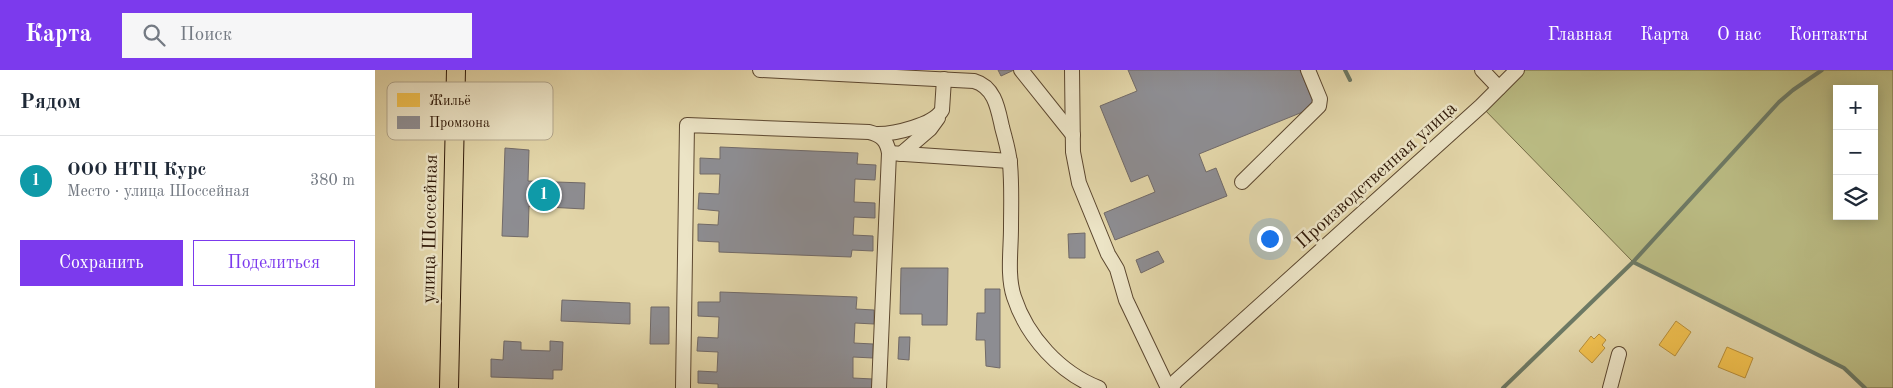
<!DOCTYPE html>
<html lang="ru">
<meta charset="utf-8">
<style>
body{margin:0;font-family:"Old Standard TT",serif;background:#f6f6f7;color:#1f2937}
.controls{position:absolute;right:15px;top:15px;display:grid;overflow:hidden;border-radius:0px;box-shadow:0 2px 12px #0003}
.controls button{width:45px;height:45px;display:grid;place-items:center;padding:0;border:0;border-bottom:1px solid #e0e1e3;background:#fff;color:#1f2937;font:25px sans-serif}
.you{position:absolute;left:894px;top:168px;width:18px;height:18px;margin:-12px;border:4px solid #fff;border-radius:50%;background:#1a73e8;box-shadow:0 0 0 8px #1a73e833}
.badge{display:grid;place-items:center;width:32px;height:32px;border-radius:50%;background:#7c3aed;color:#fff;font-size:16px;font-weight:700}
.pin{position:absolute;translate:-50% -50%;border:2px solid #fff;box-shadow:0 1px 5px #0006}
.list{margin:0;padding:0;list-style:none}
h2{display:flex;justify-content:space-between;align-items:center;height:65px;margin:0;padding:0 20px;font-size:21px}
h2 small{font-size:16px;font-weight:400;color:#747a83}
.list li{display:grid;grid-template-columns:32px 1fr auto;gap:15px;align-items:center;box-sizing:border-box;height:90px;padding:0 20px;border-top:1px solid #e0e1e3}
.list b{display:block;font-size:19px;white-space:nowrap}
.list p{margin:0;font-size:16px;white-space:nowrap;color:#747a83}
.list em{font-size:16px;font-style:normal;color:#747a83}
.actions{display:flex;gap:10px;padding:15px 20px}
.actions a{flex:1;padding:11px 0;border:1px solid #7c3aed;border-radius:0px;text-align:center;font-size:18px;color:#7c3aed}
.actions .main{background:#7c3aed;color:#fff}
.icon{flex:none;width:28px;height:28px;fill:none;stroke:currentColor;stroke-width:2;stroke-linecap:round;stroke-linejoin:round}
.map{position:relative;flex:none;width:1518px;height:318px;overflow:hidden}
header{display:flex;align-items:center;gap:30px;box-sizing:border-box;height:70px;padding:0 25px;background:#7c3aed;color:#fff}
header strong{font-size:24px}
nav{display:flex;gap:28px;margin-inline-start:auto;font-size:18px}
.search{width:350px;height:45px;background:#f6f6f7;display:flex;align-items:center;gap:12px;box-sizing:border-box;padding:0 18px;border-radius:0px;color:#747a83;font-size:19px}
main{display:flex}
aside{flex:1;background:#fff}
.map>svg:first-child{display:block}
.green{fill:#babb83;stroke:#746a45;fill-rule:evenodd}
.homes{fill:#f2c14e;stroke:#b88e39}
.industry{fill:#8d8d92;stroke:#716a68}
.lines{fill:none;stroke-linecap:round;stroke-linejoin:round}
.stream{stroke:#6d7964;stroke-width:4}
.minor-casing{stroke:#5c472f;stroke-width:16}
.major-casing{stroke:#2f1807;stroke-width:20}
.minor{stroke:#ece4c6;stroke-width:14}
.major{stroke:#e2d5a8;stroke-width:18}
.labels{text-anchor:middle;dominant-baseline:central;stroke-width:5;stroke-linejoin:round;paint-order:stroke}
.street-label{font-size:19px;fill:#2f1807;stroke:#ece4c6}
.key{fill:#ece4c6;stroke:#b3a78d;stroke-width:1}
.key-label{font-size:14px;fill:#2f1807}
</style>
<header>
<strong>Карта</strong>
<div class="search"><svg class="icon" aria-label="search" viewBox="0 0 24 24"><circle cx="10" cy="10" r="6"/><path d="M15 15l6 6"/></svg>Поиск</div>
<nav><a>Главная</a><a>Карта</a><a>О нас</a><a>Контакты</a></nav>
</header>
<main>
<aside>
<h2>Рядом<small></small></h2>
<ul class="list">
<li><span class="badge" style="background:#0f9aa8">1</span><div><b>ООО НТЦ Курс</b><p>Место · улица Шоссейная</p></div><em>380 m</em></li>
</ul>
<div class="actions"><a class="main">Сохранить</a><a>Поделиться</a></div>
</aside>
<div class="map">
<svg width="1518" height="318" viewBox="0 0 1518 318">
<rect width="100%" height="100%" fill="#e2d5a8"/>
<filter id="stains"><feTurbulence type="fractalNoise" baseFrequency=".004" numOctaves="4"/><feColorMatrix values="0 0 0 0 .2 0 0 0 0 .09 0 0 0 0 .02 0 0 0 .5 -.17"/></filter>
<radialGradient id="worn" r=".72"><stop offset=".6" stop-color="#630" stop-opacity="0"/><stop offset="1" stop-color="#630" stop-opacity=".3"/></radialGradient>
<!-- green -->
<path class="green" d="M1142,0H1518V318H1490L1469,298L1258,192L1106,36ZM1462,19H1499V146H1462Z"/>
<!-- homes -->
<g class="homes">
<polygon points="1301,251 1316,262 1300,286 1284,275"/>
<polygon points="1224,264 1231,270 1227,275 1230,278 1217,293 1204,281 1216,266 1219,269"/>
<polygon points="1352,277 1378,288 1370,308 1343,297"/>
</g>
<!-- industry -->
<g class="industry">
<polygon points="623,0 639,0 626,6"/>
<polygon points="753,0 925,0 940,37 824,84 831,102 841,98 852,126 740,170 729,143 780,122 773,105 756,112 725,36 762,21"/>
<polygon points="345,77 483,83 482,94 501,95 500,110 480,109 479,132 500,133 500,148 479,147 478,165 498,166 498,181 477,180 476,187 344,182 344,172 323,171 323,154 343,155 344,141 323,139 324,123 344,124 345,104 325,104 325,88 345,89"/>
<polygon points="130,78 154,80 153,111 210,113 209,139 154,136 153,167 127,166"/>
<polygon points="710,163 710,188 694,188 693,164"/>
<polygon points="783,181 789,192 766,203 761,190"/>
<polygon points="526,198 573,198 572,255 547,255 547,244 525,244"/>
<polygon points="610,219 625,219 625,298 611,296 610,270 601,270 602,243 610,243"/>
<polygon points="345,222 482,227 481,239 499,240 499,254 480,253 479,273 498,274 498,288 478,287 478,308 498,309 497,318 343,318 343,314 323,313 323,301 342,302 343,282 322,281 323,267 343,268 344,247 323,246 323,232 345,232"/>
<polygon points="187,230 255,233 255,254 186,251"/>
<polygon points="276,237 294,237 294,274 275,274"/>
<polygon points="524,267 535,267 534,290 523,289"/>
<polygon points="129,271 146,272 146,280 175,281 175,271 188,272 187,300 178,300 178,309 116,307 116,289 128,290"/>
</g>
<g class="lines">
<!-- stream -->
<g class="stream">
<polyline points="970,0 975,10"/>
<polyline points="1447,0 1418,20 1404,32 1258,192 1469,298 1490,318"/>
<polyline points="1128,318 1258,192"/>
</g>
<!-- minor casing -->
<g class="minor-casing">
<g id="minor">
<path d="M385,0L599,11C620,17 623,39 627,57C630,69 634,81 635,94C637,115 636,137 636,158C636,180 632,206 639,227C652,267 685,303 724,318"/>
<polyline points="646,0 698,65"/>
<polyline points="697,0 698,82 704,113 733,184 742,199 751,230 793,318"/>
<polyline points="1107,0 1124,18"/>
<path d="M503,64C519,64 559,55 567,40L569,9"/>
<polyline points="514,83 635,91"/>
<polyline points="526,84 555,59 563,48"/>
<polyline points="867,112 944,36 945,29 933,0"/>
<path d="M308,318L312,55L494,62C506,65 512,70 514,83L504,318"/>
<polyline points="796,318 801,311 1106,36 1142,0"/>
<polyline points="1235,318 1244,284"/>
</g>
</g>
<!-- major casing -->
<g class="major-casing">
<polyline id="major" points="74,318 81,0"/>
</g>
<!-- minor -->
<use href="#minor" class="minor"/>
<!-- major -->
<use href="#major" class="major"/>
</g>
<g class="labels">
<!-- street labels -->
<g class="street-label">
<text transform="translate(1002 106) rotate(-42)">Производственная улица</text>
<text transform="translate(56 159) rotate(-89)">улица Шоссейная</text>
</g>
</g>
<!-- legend -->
<rect x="12" y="12" width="166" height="58" rx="8" class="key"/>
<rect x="22" y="23" width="23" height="14" fill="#f2c14e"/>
<rect x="22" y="46" width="23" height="13" fill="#8d8d92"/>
<g class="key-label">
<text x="54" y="35">Жильё</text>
<text x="54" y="57">Промзона</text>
</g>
<rect width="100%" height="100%" filter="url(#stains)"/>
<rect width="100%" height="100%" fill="url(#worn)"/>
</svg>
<div class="controls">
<button>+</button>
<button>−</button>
<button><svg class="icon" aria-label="layers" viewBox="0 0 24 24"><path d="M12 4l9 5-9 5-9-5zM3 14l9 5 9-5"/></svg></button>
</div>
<div class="you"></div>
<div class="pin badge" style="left:169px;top:125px;background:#0f9aa8">1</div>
</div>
</main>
